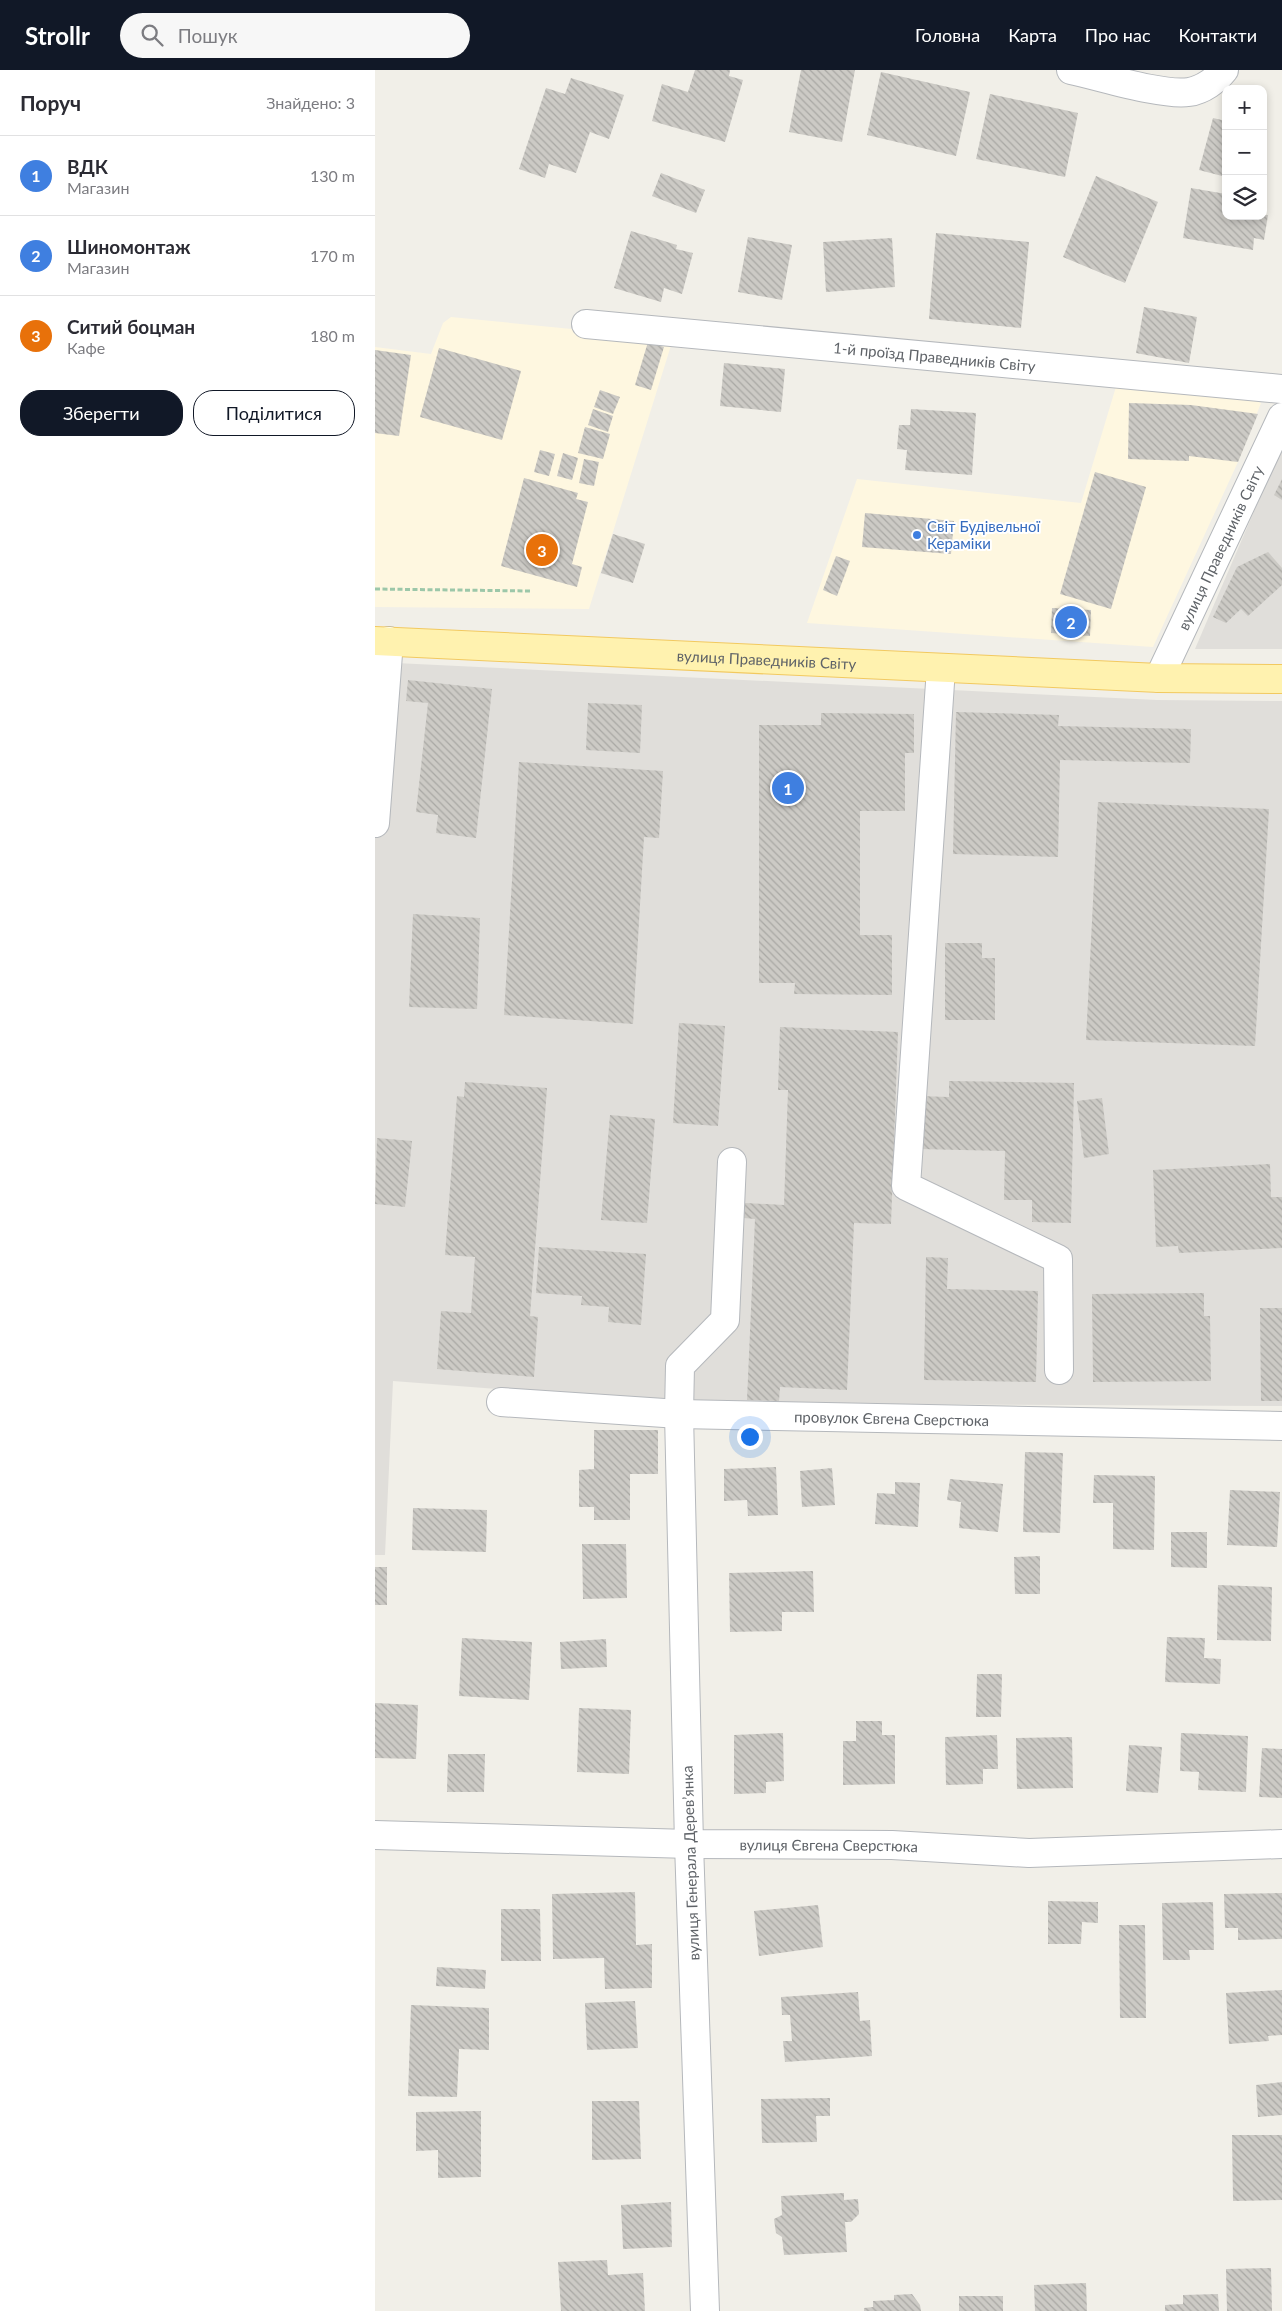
<!DOCTYPE html>
<html lang="uk">
<meta charset="utf-8">
<style>
body{margin:0;font-family:Lato,sans-serif;background:#f7f7f7;color:#2b2b33}
.controls{position:absolute;right:15px;top:15px;display:grid;overflow:hidden;border-radius:10px;box-shadow:0 2px 8px #0003}
.controls button{width:45px;height:45px;display:grid;place-items:center;padding:0;border:0;border-bottom:1px solid #e1e1e2;background:#fff;color:#2b2b33;font:25px sans-serif}
.you{position:absolute;left:374px;top:1366px;width:18px;height:18px;margin:-12px;border:4px solid #fff;border-radius:50%;background:#1a73e8;box-shadow:0 0 0 8px #1a73e833}
.badge{display:grid;place-items:center;width:32px;height:32px;border-radius:50%;background:#111827;color:#fff;font-size:16px;font-weight:700}
.pin{position:absolute;translate:-50% -50%;border:2px solid #fff;box-shadow:0 1px 5px #0006}
.list{margin:0;padding:0;list-style:none}
h2{display:flex;justify-content:space-between;align-items:center;height:65px;margin:0;padding:0 20px;font-size:21px}
h2 small{font-size:16px;font-weight:400;color:#7c7c81}
.list li{display:grid;grid-template-columns:32px 1fr auto;gap:15px;align-items:center;box-sizing:border-box;height:80px;padding:0 20px;border-top:1px solid #e1e1e2}
.list b{display:block;font-size:19px;white-space:nowrap}
.list p{margin:0;font-size:16px;white-space:nowrap;color:#7c7c81}
.list em{font-size:16px;font-style:normal;color:#7c7c81}
.actions{display:flex;gap:10px;padding:15px 20px}
.actions a{flex:1;padding:11px 0;border:1px solid #111827;border-radius:20px;text-align:center;font-size:18px;color:#111827}
.actions .main{background:#111827;color:#fff}
.icon{flex:none;width:28px;height:28px;fill:none;stroke:currentColor;stroke-width:2;stroke-linecap:round;stroke-linejoin:round}
.map{position:relative;flex:none;width:907px;height:2241px;overflow:hidden}
header{display:flex;align-items:center;gap:30px;box-sizing:border-box;height:70px;padding:0 25px;background:#111827;color:#fff}
header strong{font-size:24px}
nav{display:flex;gap:28px;margin-inline-start:auto;font-size:18px}
.search{width:350px;height:45px;background:#f7f7f7;display:flex;align-items:center;gap:12px;box-sizing:border-box;padding:0 18px;border-radius:28px;color:#7c7c81;font-size:19px}
main{display:flex}
aside{flex:1;background:#fff}
.map>svg:first-child{display:block}
.commercial{fill:#fef7e0}
.industrial{fill:#e0deda}
.building{fill:url(#building-back-hatch)}
.lines{fill:none;stroke-linecap:round;stroke-linejoin:round}
.minor-casing{stroke:#b5b8bc;stroke-width:30}
.major-casing{stroke:#f2c960;stroke-width:30}
.path{stroke:#9cc7a9;stroke-width:3;stroke-dasharray:5 2.5;stroke-linecap:butt}
.minor{stroke:#fff;stroke-width:28}
.major{stroke:#fff2af;stroke-width:28}
.shop-dot{fill:#3f7fe0;stroke:#fff;stroke-width:2}
.labels{text-anchor:middle;dominant-baseline:central;stroke-width:4;stroke-linejoin:round;paint-order:stroke}
.street-label{font-size:15px;fill:#5f6368;stroke:#fff}
.shop-label{font-size:15px;fill:#366cbe;stroke:#fff;text-anchor:start}
</style>
<header>
<strong>Strollr</strong>
<div class="search"><svg class="icon" aria-label="search" viewBox="0 0 24 24"><circle cx="10" cy="10" r="6"/><path d="M15 15l6 6"/></svg>Пошук</div>
<nav><a>Головна</a><a>Карта</a><a>Про нас</a><a>Контакти</a></nav>
</header>
<main>
<aside>
<h2>Поруч<small>Знайдено: 3</small></h2>
<ul class="list">
<li><span class="badge" style="background:#3f7fe0">1</span><div><b>ВДК</b><p>Магазин</p></div><em>130 m</em></li>
<li><span class="badge" style="background:#3f7fe0">2</span><div><b>Шиномонтаж</b><p>Магазин</p></div><em>170 m</em></li>
<li><span class="badge" style="background:#e8710a">3</span><div><b>Ситий боцман</b><p>Кафе</p></div><em>180 m</em></li>
</ul>
<div class="actions"><a class="main">Зберегти</a><a>Поділитися</a></div>
</aside>
<div class="map">
<svg width="907" height="2241" viewBox="0 0 907 2241">
<defs>
<pattern id="building-back-hatch" width="6" height="6" patternUnits="userSpaceOnUse" patternTransform="scale(1.25)"><rect width="6" height="6" fill="#cccac5"/><path d="M-1 5l2 2M0 0l6 6M5-1l2 2" fill="none" stroke="#a9a8a4"/></pattern>
</defs>
<rect width="100%" height="100%" fill="#f1efe8"/>
<!-- commercial -->
<g class="commercial">
<polygon points="76,247 298,269 214,539 0,537 0,277 56,284 68,253"/>
<polygon points="743,310 865,323 886,333 863,392 778,577 432,553 482,409 706,433"/>
</g>
<!-- industrial -->
<g class="industrial">
<polygon points="907,376 907,579 820,579"/>
<polygon points="0,592 782,630 907,631 907,1336 303,1333 18,1311 10,1485 0,1485"/>
</g>
<!-- building -->
<g class="building">
<polygon points="320,0 355,0 354,6 368,10 350,72 277,51 287,14 313,22"/>
<polygon points="426,0 480,0 467,72 414,62"/>
<polygon points="506,2 595,22 581,86 492,65"/>
<polygon points="196,8 249,25 234,69 215,62 201,103 174,94 170,108 144,99 171,18 190,24"/>
<polygon points="615,24 703,43 690,107 601,89"/>
<polygon points="838,48 851,51 851,107 824,100"/>
<polygon points="286,103 330,120 321,143 277,126"/>
<polygon points="721,106 783,132 750,213 688,187"/>
<polygon points="816,118 851,124 851,146 893,145 889,170 879,168 878,180 808,168"/>
<polygon points="256,161 302,175 301,179 318,183 307,224 289,218 286,232 239,218"/>
<polygon points="561,163 654,172 646,258 554,249"/>
<polygon points="373,167 417,175 407,230 363,222"/>
<polygon points="517,168 520,217 451,222 448,172"/>
<polygon points="769,237 822,247 814,293 761,283"/>
<polygon points="273,272 289,277 276,320 260,315"/>
<polygon points="64,278 146,301 127,370 45,347"/>
<polygon points="0,280 36,285 24,366 0,363"/>
<polygon points="349,293 410,299 406,342 345,336"/>
<polygon points="225,320 245,327 238,344 219,337"/>
<polygon points="754,333 816,335 883,344 863,392 814,386 814,391 753,389"/>
<polygon points="218,339 238,346 233,362 213,355"/>
<polygon points="536,339 601,343 597,405 530,400 532,380 522,379 524,355 535,355"/>
<polygon points="210,357 235,364 228,389 203,383"/>
<polygon points="165,380 180,384 174,406 159,402"/>
<polygon points="188,383 203,388 197,410 182,406"/>
<polygon points="209,389 224,392 219,416 204,413"/>
<polygon points="720,402 771,417 736,539 685,524"/>
<polygon points="149,408 203,423 201,429 213,432 197,494 207,497 202,517 126,496"/>
<polygon points="907,409 907,430 899,425"/>
<polygon points="490,443 579,451 576,484 487,477"/>
<polygon points="238,464 270,474 258,513 226,503"/>
<polygon points="893,482 907,498 907,515 873,546 866,539 851,553 838,547 862,497"/>
<polygon points="461,486 475,491 462,526 448,520"/>
<polygon points="677,538 716,540 715,566 676,563"/>
<polygon points="33,610 117,619 101,768 61,763 63,745 41,742 53,633 31,631"/>
<polygon points="213,633 267,635 265,683 211,680"/>
<polygon points="581,642 684,645 683,656 816,659 815,693 685,690 683,787 578,784"/>
<polygon points="446,643 539,644 539,683 530,683 530,741 485,741 485,865 517,865 517,925 419,924 420,913 384,913 384,655 446,655"/>
<polygon points="144,692 288,701 284,768 269,767 258,954 129,945"/>
<polygon points="723,732 894,739 880,976 711,970"/>
<polygon points="38,844 105,848 102,939 34,937"/>
<polygon points="570,873 607,873 607,888 620,888 620,950 570,950"/>
<polygon points="304,953 350,956 343,1056 298,1053"/>
<polygon points="405,957 523,962 516,1154 479,1153 472,1320 405,1317 404,1331 372,1330 380,1149 369,1148 370,1133 409,1135 413,1020 403,1020"/>
<polygon points="574,1011 699,1013 696,1153 657,1152 657,1130 629,1130 630,1081 543,1079 544,1026 574,1027"/>
<polygon points="90,1012 172,1018 155,1246 163,1247 159,1307 62,1299 66,1241 96,1243 100,1187 70,1185 82,1026 89,1027"/>
<polygon points="727,1028 734,1084 709,1088 702,1031"/>
<polygon points="235,1045 280,1049 272,1153 226,1150"/>
<polygon points="2,1068 37,1071 30,1137 0,1134"/>
<polygon points="895,1094 896,1127 907,1127 907,1178 804,1183 803,1176 781,1177 778,1100"/>
<polygon points="164,1177 271,1184 266,1255 233,1252 234,1237 206,1235 207,1226 161,1223"/>
<polygon points="551,1187 573,1188 572,1219 663,1221 661,1312 549,1310"/>
<polygon points="829,1223 829,1246 835,1246 836,1311 718,1312 717,1224"/>
<polygon points="885,1238 907,1238 907,1331 886,1331"/>
<polygon points="219,1360 283,1360 283,1404 255,1404 255,1450 219,1450 219,1437 204,1437 204,1400 219,1399"/>
<polygon points="650,1382 688,1383 685,1463 648,1462"/>
<polygon points="401,1397 403,1445 373,1446 372,1430 349,1431 349,1399"/>
<polygon points="457,1398 460,1435 427,1437 425,1401"/>
<polygon points="719,1405 780,1406 779,1480 738,1479 738,1433 718,1433"/>
<polygon points="575,1409 628,1414 623,1462 584,1458 586,1432 572,1430"/>
<polygon points="520,1412 545,1413 543,1457 500,1454 502,1423 520,1424"/>
<polygon points="855,1420 905,1422 902,1477 852,1475"/>
<polygon points="38,1438 112,1440 111,1482 37,1480"/>
<polygon points="796,1462 832,1462 832,1498 796,1497"/>
<polygon points="207,1474 251,1474 252,1528 208,1529"/>
<polygon points="665,1486 665,1524 640,1524 639,1487"/>
<rect x="0" y="1497" width="12" height="38"/>
<polygon points="438,1501 439,1542 407,1542 407,1561 355,1562 354,1503"/>
<polygon points="843,1515 897,1517 896,1571 842,1570"/>
<polygon points="792,1567 830,1568 829,1588 846,1589 845,1614 790,1612"/>
<polygon points="87,1568 157,1572 154,1630 84,1626"/>
<polygon points="231,1569 232,1597 186,1599 185,1572"/>
<polygon points="602,1604 627,1604 626,1647 601,1647"/>
<polygon points="0,1633 43,1635 41,1689 0,1688"/>
<polygon points="204,1638 256,1640 254,1704 202,1702"/>
<polygon points="481,1651 507,1651 507,1665 520,1665 520,1714 468,1715 468,1671 481,1671"/>
<polygon points="408,1663 409,1711 391,1712 391,1723 359,1724 359,1665"/>
<polygon points="806,1663 873,1666 871,1722 823,1720 824,1702 805,1701"/>
<polygon points="622,1665 623,1699 608,1699 608,1714 571,1715 570,1667"/>
<polygon points="697,1667 698,1718 642,1719 641,1668"/>
<polygon points="754,1675 787,1677 783,1723 751,1721"/>
<polygon points="887,1678 907,1679 907,1728 884,1727"/>
<polygon points="73,1684 110,1684 109,1722 72,1722"/>
<polygon points="260,1822 261,1875 277,1874 277,1918 230,1919 229,1888 178,1889 177,1824"/>
<polygon points="907,1823 907,1869 863,1870 863,1858 850,1858 849,1824"/>
<polygon points="673,1831 723,1832 723,1853 707,1852 706,1874 673,1874"/>
<polygon points="838,1832 839,1880 814,1880 815,1890 788,1890 787,1833"/>
<polygon points="443,1835 448,1877 384,1886 379,1841"/>
<polygon points="126,1839 165,1839 166,1891 126,1891"/>
<polygon points="744,1855 770,1855 771,1948 745,1948"/>
<polygon points="62,1897 111,1900 110,1919 61,1916"/>
<polygon points="907,1920 907,1965 893,1966 894,1971 854,1974 851,1923"/>
<polygon points="483,1922 485,1951 495,1950 497,1986 410,1992 408,1971 417,1971 415,1945 407,1945 406,1927"/>
<polygon points="260,1931 263,1978 212,1980 210,1933"/>
<polygon points="36,1935 114,1938 114,1980 84,1979 82,2027 33,2026"/>
<polygon points="907,2012 907,2045 883,2047 881,2015"/>
<polygon points="455,2028 455,2046 441,2046 442,2072 387,2073 386,2029"/>
<polygon points="217,2031 264,2031 266,2089 217,2090"/>
<polygon points="106,2041 106,2107 63,2108 63,2080 41,2081 41,2042"/>
<polygon points="857,2065 907,2065 907,2130 858,2131"/>
<polygon points="469,2123 469,2130 483,2129 484,2144 476,2152 470,2152 472,2182 409,2185 407,2167 401,2163 399,2149 407,2145 406,2126"/>
<polygon points="296,2132 297,2177 248,2179 246,2135"/>
<polygon points="232,2190 233,2205 268,2203 270,2241 186,2241 183,2192"/>
<polygon points="896,2198 897,2241 852,2241 851,2199"/>
<polygon points="711,2213 712,2241 660,2241 659,2215"/>
<polygon points="537,2224 545,2235 546,2241 489,2241 489,2238 498,2237 498,2231 519,2230 519,2225"/>
<polygon points="843,2224 844,2241 790,2241 790,2235 808,2234 808,2225"/>
<rect x="584" y="2226" width="44" height="15"/>
</g>
<g class="lines">
<!-- minor casing -->
<g class="minor-casing">
<g id="minor">
<path d="M696,0C725,6 787,26 814,22C828,20 841,10 849,0"/>
<path id="s1" d="M211,254L907,319"/>
<polyline points="566,598 531,1116 683,1189 684,1300"/>
<path id="s2" d="M784,608L907,347"/>
<polyline points="0,753 14,571"/>
<path id="s3" d="M126,1332L304,1344L907,1356"/>
<path id="s4" d="M0,1765L314,1774L517,1775L654,1783L907,1774"/>
<polyline points="330,2241 314,1774 304,1344 305,1296 350,1250 357,1092"/>
</g>
</g>
<!-- major casing -->
<g class="major-casing">
<g id="major">
<path id="s5" d="M0,571L784,608L907,609"/>
</g>
</g>
<!-- path -->
<polyline class="path" points="0,519 156,521"/>
<!-- minor -->
<use href="#minor" class="minor"/>
<!-- major -->
<use href="#major" class="major"/>
</g>
<!-- markers -->
<circle class="shop-dot" cx="542" cy="465" r="5"/>
<g class="labels">
<!-- street labels -->
<g class="street-label">
<text stroke="none"><textPath href="#s1" startOffset="350">1-й проїзд Праведників Світу</textPath></text>
<text stroke="none"><textPath href="#s2" startOffset="144">вулиця Праведників Світу</textPath></text>
<text stroke="none"><textPath href="#s5" startOffset="392">вулиця Праведників Світу</textPath></text>
<text stroke="none"><textPath href="#s3" startOffset="391">провулок Євгена Сверстюка</textPath></text>
<text stroke="none"><textPath href="#s4" startOffset="454">вулиця Євгена Сверстюка</textPath></text>
<text transform="translate(315 1793) rotate(-92)">вулиця Генерала Деревʼянка</text>
</g>
<!-- shop labels -->
<g class="shop-label">
<text x="552" y="456">Світ Будівельної<tspan x="552" dy="17">Кераміки</tspan></text>
</g>
</g>
</svg>
<div class="controls">
<button>+</button>
<button>−</button>
<button><svg class="icon" aria-label="layers" viewBox="0 0 24 24"><path d="M12 4l9 5-9 5-9-5zM3 14l9 5 9-5"/></svg></button>
</div>
<div class="you"></div>
<div class="pin badge" style="left:413px;top:718px;background:#3f7fe0">1</div>
<div class="pin badge" style="left:696px;top:552px;background:#3f7fe0">2</div>
<div class="pin badge" style="left:167px;top:480px;background:#e8710a">3</div>
</div>
</main>
